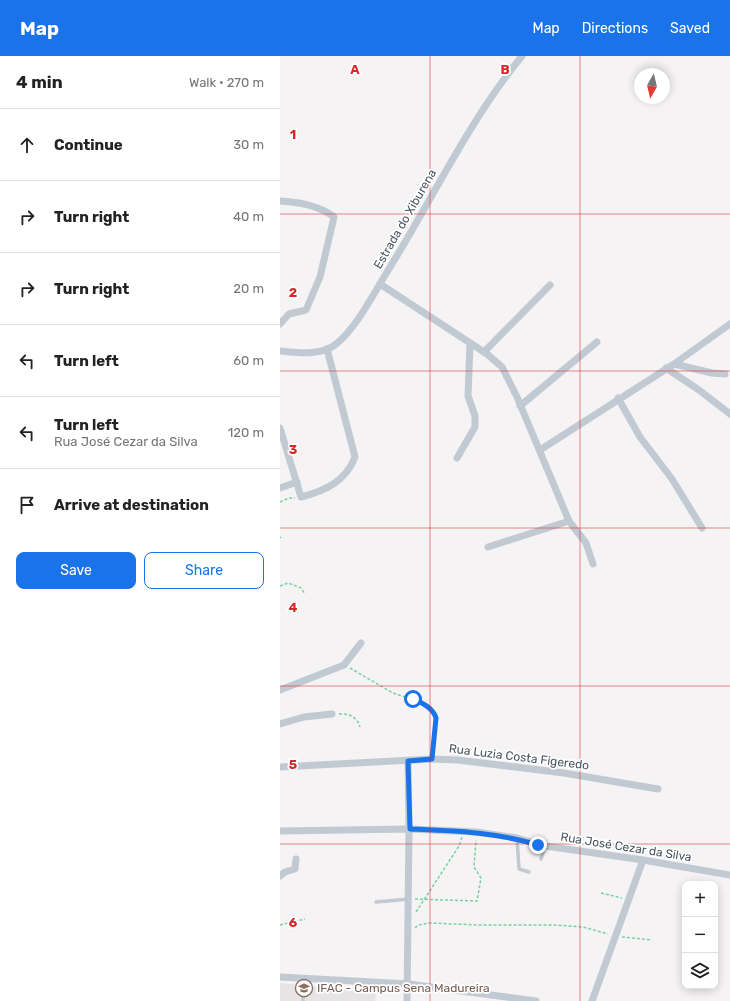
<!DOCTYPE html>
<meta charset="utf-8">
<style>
body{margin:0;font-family:Rubik,sans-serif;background:#f2f2f2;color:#222}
.controls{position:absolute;right:12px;bottom:12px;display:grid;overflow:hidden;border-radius:8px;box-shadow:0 2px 10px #0003}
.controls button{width:36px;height:36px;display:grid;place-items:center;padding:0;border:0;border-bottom:1px solid #e0e0e0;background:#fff;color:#222;font:20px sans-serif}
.compass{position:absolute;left:354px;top:12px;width:36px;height:36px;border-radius:50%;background:#fff;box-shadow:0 2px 10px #0003;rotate:188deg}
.stop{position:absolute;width:12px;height:12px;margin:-9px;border:3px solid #1a73e8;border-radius:50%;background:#fff}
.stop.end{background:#1a73e8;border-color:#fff;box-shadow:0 1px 4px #0008}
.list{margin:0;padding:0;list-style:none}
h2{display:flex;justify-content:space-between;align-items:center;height:52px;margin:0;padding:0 16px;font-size:17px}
h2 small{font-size:13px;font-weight:400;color:#767676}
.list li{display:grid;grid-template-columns:26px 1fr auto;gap:12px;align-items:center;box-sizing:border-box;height:72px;padding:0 16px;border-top:1px solid #e0e0e0}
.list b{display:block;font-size:15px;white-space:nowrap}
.list p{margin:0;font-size:13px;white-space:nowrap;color:#767676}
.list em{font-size:13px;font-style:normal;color:#767676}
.actions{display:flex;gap:8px;padding:12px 16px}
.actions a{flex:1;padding:9px 0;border:1px solid #1a73e8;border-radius:8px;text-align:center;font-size:14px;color:#1a73e8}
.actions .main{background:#1a73e8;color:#fff}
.icon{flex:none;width:22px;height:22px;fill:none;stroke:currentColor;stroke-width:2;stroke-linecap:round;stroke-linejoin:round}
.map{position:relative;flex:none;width:450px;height:945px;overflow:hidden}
header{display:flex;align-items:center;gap:24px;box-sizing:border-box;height:56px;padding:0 20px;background:#1a73e8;color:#fff}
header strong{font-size:19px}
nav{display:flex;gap:22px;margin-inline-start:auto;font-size:14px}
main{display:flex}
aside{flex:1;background:#fff}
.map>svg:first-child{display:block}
.education{fill:#e6e4e5}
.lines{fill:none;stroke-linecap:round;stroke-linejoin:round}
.path{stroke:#7ad0a6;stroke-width:1.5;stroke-dasharray:3 2;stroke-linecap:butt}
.lane{stroke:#c1cad2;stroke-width:3.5}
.street{stroke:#c1cad2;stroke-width:7}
.route{stroke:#1a73e8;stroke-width:5}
.grid{fill:none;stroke:#d62828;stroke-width:1;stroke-opacity:0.55}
.labels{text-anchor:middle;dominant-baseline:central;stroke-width:3.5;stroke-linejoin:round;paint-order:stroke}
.street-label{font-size:12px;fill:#4a5661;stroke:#fff}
.education-label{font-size:12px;fill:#785e54;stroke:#fff;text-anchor:start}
.grid-label{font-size:13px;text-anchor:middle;font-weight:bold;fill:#d62828;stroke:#fff;stroke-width:3.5;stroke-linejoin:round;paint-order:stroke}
</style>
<header>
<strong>Map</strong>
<nav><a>Map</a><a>Directions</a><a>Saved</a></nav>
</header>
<main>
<aside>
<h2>4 min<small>Walk · 270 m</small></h2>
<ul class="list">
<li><svg class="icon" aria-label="ahead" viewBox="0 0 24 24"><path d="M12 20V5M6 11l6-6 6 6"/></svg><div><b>Continue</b></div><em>30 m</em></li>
<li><svg class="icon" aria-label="right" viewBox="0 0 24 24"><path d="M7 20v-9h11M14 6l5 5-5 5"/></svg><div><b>Turn right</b></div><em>40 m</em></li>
<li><svg class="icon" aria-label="right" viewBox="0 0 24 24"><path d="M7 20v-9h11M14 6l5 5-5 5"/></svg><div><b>Turn right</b></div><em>20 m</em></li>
<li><svg class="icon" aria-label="left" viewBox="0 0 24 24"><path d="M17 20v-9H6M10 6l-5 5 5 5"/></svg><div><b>Turn left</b></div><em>60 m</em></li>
<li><svg class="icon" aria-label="left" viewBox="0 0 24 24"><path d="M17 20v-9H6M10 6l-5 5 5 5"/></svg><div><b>Turn left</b><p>Rua José Cezar da Silva</p></div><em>120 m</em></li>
<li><svg class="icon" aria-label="arrive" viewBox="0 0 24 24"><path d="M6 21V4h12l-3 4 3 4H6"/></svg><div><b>Arrive at destination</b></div></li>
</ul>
<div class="actions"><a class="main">Save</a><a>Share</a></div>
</aside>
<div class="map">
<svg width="450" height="945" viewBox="0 0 450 945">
<rect width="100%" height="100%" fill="#f5f3f3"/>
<!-- education -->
<polygon class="education" points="0,927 96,937 95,945 0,945"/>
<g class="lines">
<!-- path -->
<g class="path">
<polyline points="0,446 9,442 15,442"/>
<polyline points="0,481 1,482"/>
<polyline points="0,530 8,527 21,532 25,538"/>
<polyline points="70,612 113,637 143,647 154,657 156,662 153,696"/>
<path d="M59,658C69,657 77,661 80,671"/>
<polyline points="321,837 342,842"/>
<polyline points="135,843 197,845 201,822 194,811 196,784"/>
<polyline points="136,856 179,790 182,781"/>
<polyline points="0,869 25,863"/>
<polyline points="135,872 138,869 150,867 199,869 276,869 303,871 328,878"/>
<polyline points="342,881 372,884"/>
</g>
<!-- lane -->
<g class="lane">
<polyline points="237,782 239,813 249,816"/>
<polyline points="261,803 265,790"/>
<polyline points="96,846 129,843"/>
<polyline points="23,945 24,922"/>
</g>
<!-- street -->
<g class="street">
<path d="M0,145C18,146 40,150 54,161L40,221L26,254L9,258L0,268"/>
<polyline points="100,228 207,298 222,311 237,341 289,465 306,487 313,508"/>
<path d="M0,295C17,297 42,300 56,288C76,272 93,239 107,216C152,144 188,66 242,0"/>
<polyline points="204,296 270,229"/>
<polyline points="394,308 432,317 445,318"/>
<polyline points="386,312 419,334 450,358"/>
<polyline points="338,342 360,381 392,423 422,472"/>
<polyline points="240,350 317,286"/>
<path d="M0,372L21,441C45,435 66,425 75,401L47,293"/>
<polyline points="260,394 394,308 450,268"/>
<polyline points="177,402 195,371 195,360 188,340 190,288"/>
<polyline points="0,432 17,426"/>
<polyline points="208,491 289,465"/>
<polyline points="0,634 64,609 81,587"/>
<polyline points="0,668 24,661 52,658"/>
<polyline points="0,711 152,703 178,704 284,717 378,733"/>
<polyline points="0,775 129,773 197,776 237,782 265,790 363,804 450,819"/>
<polyline points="0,820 5,816 15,813 16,803"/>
<polyline points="0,921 129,928 256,945"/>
<polyline points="127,945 129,773 128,705"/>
<polyline points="312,945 363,804"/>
</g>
</g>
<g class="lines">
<!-- route -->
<path class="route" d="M133,643C143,647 153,652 156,662L152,703L128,705L130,773C175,775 215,776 258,789"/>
</g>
<!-- grid -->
<path class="grid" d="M150,0V945M300,0V945M0,158H450M0,315H450M0,472H450M0,630H450M0,788H450"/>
<!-- icons -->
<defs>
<g id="university-ring" transform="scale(0.9)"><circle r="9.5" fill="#fff" stroke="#8d6e63" stroke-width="1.5"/><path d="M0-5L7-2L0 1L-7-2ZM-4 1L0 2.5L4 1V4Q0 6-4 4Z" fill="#8d6e63"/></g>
</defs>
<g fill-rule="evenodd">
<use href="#university-ring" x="24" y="932"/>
</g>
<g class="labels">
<!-- street labels -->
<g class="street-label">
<text transform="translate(125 163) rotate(-60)">Estrada do Xiburena</text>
<text transform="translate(239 701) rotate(7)">Rua Luzia Costa Figeredo</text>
<text transform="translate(346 791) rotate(9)">Rua José Cezar da Silva</text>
</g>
<!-- education labels -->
<g class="education-label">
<text x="37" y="932">IFAC - Campus Sena Madureira</text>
</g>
</g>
<g class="grid-label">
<text x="75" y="18">A</text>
<text x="225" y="18">B</text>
<text x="13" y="83">1</text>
<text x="13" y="241">2</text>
<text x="13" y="398">3</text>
<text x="13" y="556">4</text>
<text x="13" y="713">5</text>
<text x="13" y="871">6</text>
</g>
</svg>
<div class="controls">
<button>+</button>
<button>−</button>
<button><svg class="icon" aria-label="layers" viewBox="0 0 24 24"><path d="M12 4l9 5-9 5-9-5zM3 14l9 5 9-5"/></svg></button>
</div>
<svg class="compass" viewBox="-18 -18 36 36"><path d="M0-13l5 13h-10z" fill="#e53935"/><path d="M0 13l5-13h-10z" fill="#767676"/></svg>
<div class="stop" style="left:133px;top:643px"></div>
<div class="stop end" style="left:258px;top:789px"></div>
</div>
</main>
